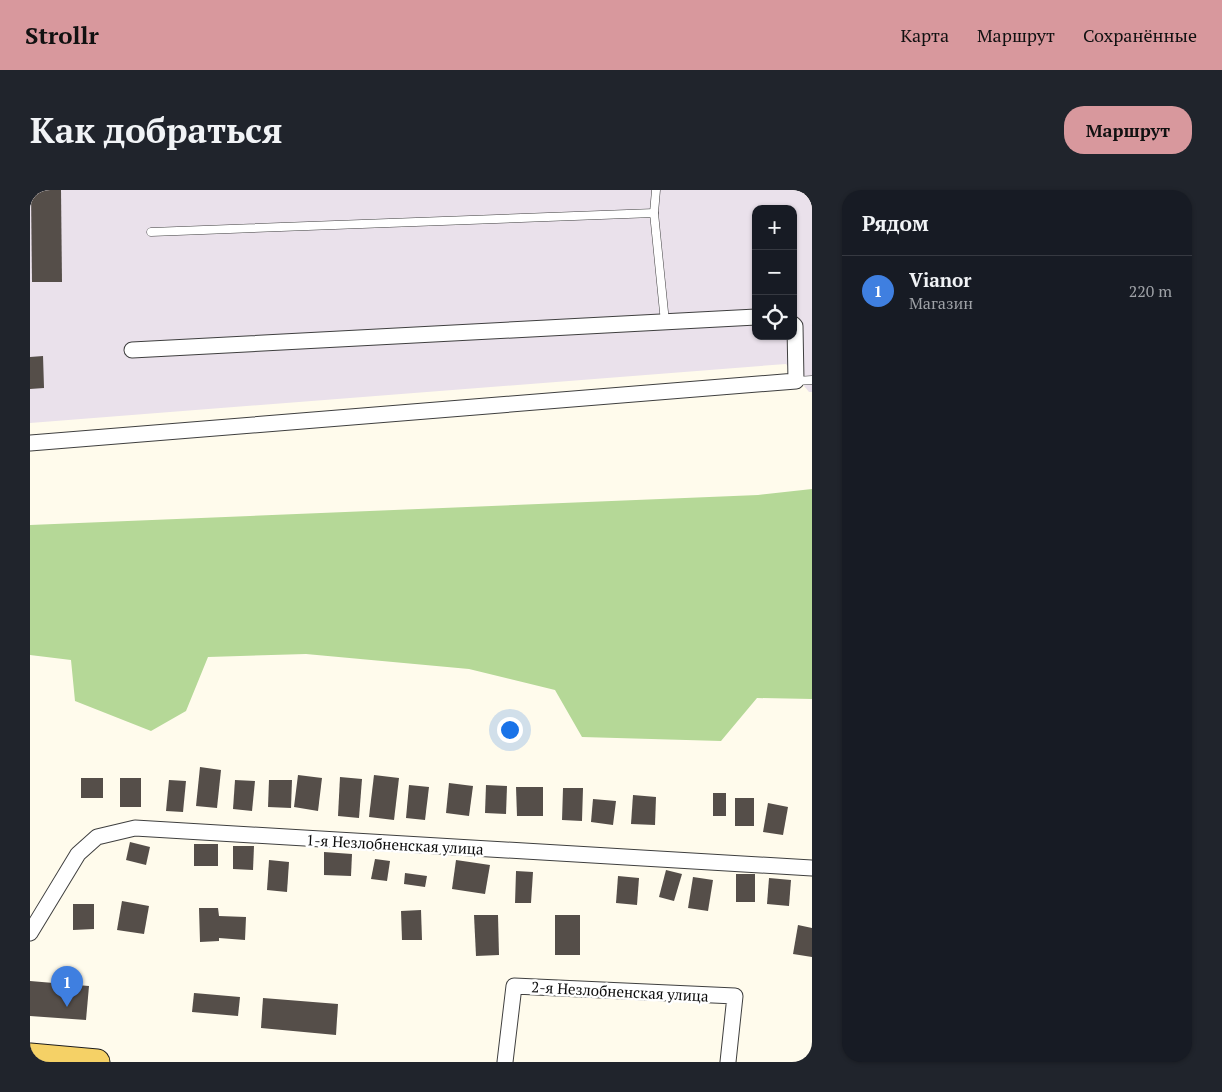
<!DOCTYPE html>
<html lang="ru">
<meta charset="utf-8">
<style>
body{margin:0;font-family:"PT Serif",serif;background:#20242c;color:#f1f3f6}
.controls{position:absolute;right:15px;top:15px;display:grid;overflow:hidden;border-radius:10px;box-shadow:0 1px 4px #0004}
.controls button{width:45px;height:45px;display:grid;place-items:center;padding:0;border:0;border-bottom:1px solid #363941;background:#171b24;color:#f1f3f6;font:25px sans-serif}
.you{position:absolute;left:479px;top:539px;width:18px;height:18px;margin:-12px;border:4px solid #fff;border-radius:50%;background:#1a73e8;box-shadow:0 0 0 8px #1a73e833}
.badge{display:grid;place-items:center;width:32px;height:32px;border-radius:50%;background:#d8989d;color:#fff;font-size:16px;font-weight:700}
.pin{position:absolute;translate:-50% -41px;filter:drop-shadow(0 1px 2px #0008)}
.pin::after{content:'';position:absolute;top:26px;width:18px;height:15px;background:inherit;clip-path:polygon(0 0,100% 0,50% 100%)}
.list{margin:0;padding:0;list-style:none}
h2{display:flex;justify-content:space-between;align-items:center;height:65px;margin:0;padding:0 20px;font-size:21px}
h2 small{font-size:16px;font-weight:400;color:#9ea1a6}
.list li{display:grid;grid-template-columns:32px 1fr auto;gap:15px;align-items:center;box-sizing:border-box;height:70px;padding:0 20px;border-top:1px solid #363941}
.list b{display:block;font-size:19px;white-space:nowrap}
.list p{margin:0;font-size:16px;white-space:nowrap;color:#9ea1a6}
.list em{font-size:16px;font-style:normal;color:#9ea1a6}
.icon{flex:none;width:28px;height:28px;fill:none;stroke:currentColor;stroke-width:2;stroke-linecap:round;stroke-linejoin:round}
.map{position:relative;flex:none;width:782px;height:872px;overflow:hidden;border-radius:20px}
header{display:flex;align-items:center;gap:30px;box-sizing:border-box;height:70px;padding:0 25px;background:#d8989d;color:#111}
header strong{font-size:24px}
nav{display:flex;gap:28px;margin-inline-start:auto;font-size:18px}
.intro{display:flex;align-items:center;justify-content:space-between;box-sizing:border-box;height:120px;padding:0 30px}
h1{margin:0;font-size:35px}
.button{padding:12px 22px;border-radius:20px;background:#d8989d;color:#111;font-size:18px;font-weight:700}
main{display:flex;gap:30px;padding:0 30px}
aside{flex:1;background:#171b24;border-radius:20px;box-shadow:0 1px 4px #0004}
.map>svg:first-child{display:block}
.industrial{fill:#eae1eb;fill-rule:evenodd}
.forest{fill:#b5d897}
.building{fill:#554e49}
.lines{fill:none;stroke-linecap:round;stroke-linejoin:round}
.service-casing{stroke:#3f3f3f;stroke-width:9}
.minor-casing{stroke:#3f3f3f;stroke-width:17}
.primary-casing{stroke:#1d1d1d;stroke-width:27}
.service{stroke:#fff;stroke-width:8}
.minor{stroke:#fff;stroke-width:15}
.primary{stroke:#f5d166;stroke-width:25}
.labels{text-anchor:middle;dominant-baseline:central;stroke-width:5;stroke-linejoin:round;paint-order:stroke}
.street-label{font-size:15px;fill:#0c0c0c;stroke:#fff}
</style>
<header>
<strong>Strollr</strong>
<nav><a>Карта</a><a>Маршрут</a><a>Сохранённые</a></nav>
</header>
<div class="intro"><h1>Как добраться</h1><a class="button">Маршрут</a></div>
<main>
<div class="map">
<svg width="782" height="872" viewBox="0 0 782 872">
<rect width="100%" height="100%" fill="#fffbec"/>
<!-- industrial -->
<path class="industrial" d="M0,0H782V202H779L756,174L0,233ZM726,19H763V146H726Z"/>
<!-- forest -->
<polygon class="forest" points="782,299 782,509 727,508 691,551 552,547 525,500 439,479 276,464 178,467 156,521 121,541 45,511 41,470 0,465 0,335 728,305"/>
<!-- building -->
<g class="building">
<polygon points="1,0 31,0 32,92 2,92"/>
<polygon points="13,166 14,198 0,199 0,167"/>
<polygon points="170,577 191,580 187,618 166,616"/>
<polygon points="268,585 292,588 288,621 264,617"/>
<polygon points="344,585 369,588 364,630 339,627"/>
<polygon points="310,587 332,589 329,628 308,626"/>
<rect x="51" y="588" width="22" height="20"/>
<rect x="90" y="588" width="21" height="29"/>
<polygon points="139,590 156,591 153,622 136,621"/>
<polygon points="205,590 225,591 222,621 203,619"/>
<polygon points="239,590 262,590 261,618 238,617"/>
<polygon points="419,593 443,596 439,626 416,623"/>
<polygon points="379,595 399,597 395,630 376,628"/>
<polygon points="456,595 477,596 476,624 455,623"/>
<polygon points="486,597 513,597 513,626 487,626"/>
<polygon points="533,598 553,598 552,631 532,630"/>
<rect x="683" y="603" width="13" height="23"/>
<polygon points="603,605 626,607 625,635 601,634"/>
<rect x="705" y="608" width="19" height="28"/>
<polygon points="563,609 586,611 583,635 561,632"/>
<polygon points="738,613 758,617 753,645 733,642"/>
<polygon points="100,652 120,657 116,675 96,670"/>
<rect x="164" y="654" width="24" height="22"/>
<polygon points="203,656 224,656 223,680 203,679"/>
<polygon points="294,662 322,664 321,686 294,685"/>
<polygon points="345,669 360,671 357,691 341,689"/>
<polygon points="239,670 259,672 257,702 237,700"/>
<polygon points="426,670 460,675 455,704 422,699"/>
<polygon points="636,680 652,684 644,711 629,707"/>
<polygon points="486,681 503,682 501,713 485,713"/>
<polygon points="375,683 397,686 395,697 374,694"/>
<rect x="706" y="684" width="19" height="28"/>
<polygon points="588,686 609,688 607,715 586,713"/>
<polygon points="663,687 683,690 678,721 658,718"/>
<polygon points="739,688 761,690 759,716 737,714"/>
<polygon points="92,711 119,716 114,744 87,740"/>
<polygon points="43,714 64,714 64,739 43,740"/>
<polygon points="169,718 188,718 189,726 216,727 215,750 189,748 189,751 170,752"/>
<polygon points="391,720 392,750 372,750 371,721"/>
<polygon points="444,725 468,725 469,765 446,766"/>
<rect x="525" y="725" width="25" height="40"/>
<polygon points="768,735 782,738 782,767 763,764"/>
<polygon points="0,791 59,796 56,830 0,826"/>
<polygon points="164,803 210,807 208,826 162,822"/>
<polygon points="233,808 308,814 306,845 231,838"/>
</g>
<g class="lines">
<!-- service casing -->
<g class="service-casing">
<g id="service">
<polyline points="624,23 626,0"/>
<polyline points="121,42 624,23 635,132"/>
<polyline points="766,191 782,190"/>
</g>
</g>
<!-- minor casing -->
<g class="minor-casing">
<g id="minor">
<polyline points="102,160 726,127"/>
<polyline points="0,253 766,191 765,136 763,134"/>
<polyline points="0,743 48,664 67,647 105,638 782,678"/>
<polyline points="475,872 484,796 705,806 698,872"/>
</g>
</g>
<!-- primary casing -->
<g class="primary-casing">
<polyline id="primary" points="0,866 67,872"/>
</g>
<!-- service -->
<use href="#service" class="service"/>
<!-- minor -->
<use href="#minor" class="minor"/>
<!-- primary -->
<use href="#primary" class="primary"/>
</g>
<g class="labels">
<!-- street labels -->
<g class="street-label">
<text transform="translate(365 654) rotate(3)">1-я Незлобненская улица</text>
<text transform="translate(590 801) rotate(3)">2-я Незлобненская улица</text>
</g>
</g>
</svg>
<div class="controls">
<button>+</button>
<button>−</button>
<button><svg class="icon" aria-label="locate" viewBox="0 0 24 24"><circle cx="12" cy="12" r="6"/><path d="M12 2v4M12 18v4M2 12h4M18 12h4"/></svg></button>
</div>
<div class="you"></div>
<div class="pin badge" style="left:37px;top:817px;background:#3f7fe0">1</div>
</div>
<aside>
<h2>Рядом<small></small></h2>
<ul class="list">
<li><span class="badge" style="background:#3f7fe0">1</span><div><b>Vianor</b><p>Магазин</p></div><em>220 m</em></li>
</ul>
</aside>
</main>
